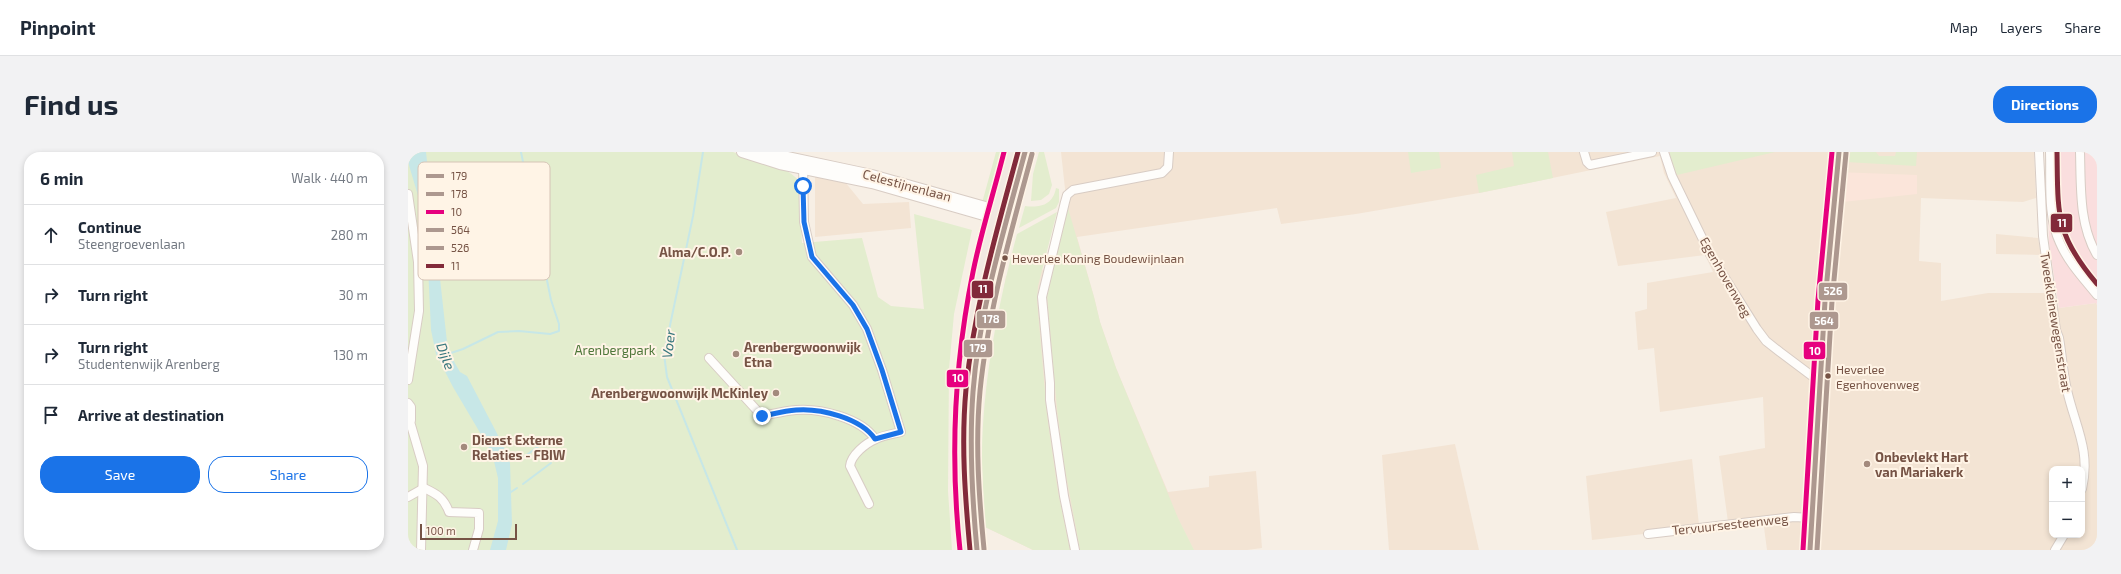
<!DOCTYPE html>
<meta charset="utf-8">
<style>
body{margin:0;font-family:"Exo 2",sans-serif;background:#f2f2f3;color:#1f2937}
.controls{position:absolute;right:12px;bottom:12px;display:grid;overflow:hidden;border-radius:8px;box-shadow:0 2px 6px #0003}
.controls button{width:36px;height:36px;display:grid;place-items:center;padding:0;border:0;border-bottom:1px solid #e0e1e3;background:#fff;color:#1f2937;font:20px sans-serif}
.scale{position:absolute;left:12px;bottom:10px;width:97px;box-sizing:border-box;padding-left:4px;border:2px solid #765345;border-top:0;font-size:11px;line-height:14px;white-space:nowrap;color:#765345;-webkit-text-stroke:3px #fff4e6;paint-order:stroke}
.stop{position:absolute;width:12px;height:12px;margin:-9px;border:3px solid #1a73e8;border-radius:50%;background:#fff}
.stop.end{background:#1a73e8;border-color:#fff;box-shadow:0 1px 4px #0008}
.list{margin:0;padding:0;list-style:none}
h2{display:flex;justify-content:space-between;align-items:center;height:52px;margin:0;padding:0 16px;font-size:17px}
h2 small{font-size:13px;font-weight:400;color:#747a83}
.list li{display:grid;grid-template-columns:26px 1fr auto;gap:12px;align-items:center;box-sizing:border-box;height:60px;padding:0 16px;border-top:1px solid #e0e1e3}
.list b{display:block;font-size:15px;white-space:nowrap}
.list p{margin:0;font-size:13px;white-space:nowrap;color:#747a83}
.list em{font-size:13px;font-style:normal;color:#747a83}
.actions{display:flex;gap:8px;padding:12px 16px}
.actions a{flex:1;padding:9px 0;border:1px solid #1a73e8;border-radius:16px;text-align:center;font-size:14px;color:#1a73e8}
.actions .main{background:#1a73e8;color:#fff}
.icon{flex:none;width:22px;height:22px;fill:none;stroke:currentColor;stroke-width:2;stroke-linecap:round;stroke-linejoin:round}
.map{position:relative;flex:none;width:1689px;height:398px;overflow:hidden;border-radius:16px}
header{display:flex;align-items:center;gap:24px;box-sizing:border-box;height:56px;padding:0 20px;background:#fff;border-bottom:1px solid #e0e1e3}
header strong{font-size:19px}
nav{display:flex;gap:22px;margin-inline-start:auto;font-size:14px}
.intro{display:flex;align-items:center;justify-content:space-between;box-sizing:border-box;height:96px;padding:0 24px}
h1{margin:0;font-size:28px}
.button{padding:10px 18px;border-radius:16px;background:#1a73e8;color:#fff;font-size:14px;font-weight:700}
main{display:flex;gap:24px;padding:0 24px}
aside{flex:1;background:#fff;border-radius:16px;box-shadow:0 2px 6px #0003}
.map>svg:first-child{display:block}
.residential{fill:#f3e4d4;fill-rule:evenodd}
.commercial{fill:#fbe5da}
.medical{fill:#fadede}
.green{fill:#e3edce}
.water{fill:#c7e7e7}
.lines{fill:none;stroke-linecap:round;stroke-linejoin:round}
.stream{stroke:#c7e7e7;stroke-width:2}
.minor-casing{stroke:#d8ccc4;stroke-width:10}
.tertiary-casing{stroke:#d8ccc4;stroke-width:12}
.primary-casing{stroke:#d6cac2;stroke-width:14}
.trunk-casing{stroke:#d6cac2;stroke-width:14}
.minor{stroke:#fefdfb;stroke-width:8}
.tertiary{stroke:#fefdfb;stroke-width:10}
.primary{stroke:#f2ece2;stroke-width:12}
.trunk{stroke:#f2e9e2;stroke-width:13}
.bus-1-casing{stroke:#fff4e6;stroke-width:8}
.bus-2-casing{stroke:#fff4e6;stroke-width:8}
.bus-3-casing{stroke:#fff4e6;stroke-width:8}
.bus-4-casing{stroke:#fff4e6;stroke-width:8}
.bus-5-casing{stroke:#fff4e6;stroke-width:8}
.bus-6-casing{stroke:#fff4e6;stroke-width:8}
.bus-1{stroke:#ad988f;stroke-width:5}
.bus-2{stroke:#ad988f;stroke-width:5}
.bus-3{stroke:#e6007e;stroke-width:5}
.bus-4{stroke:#ad988f;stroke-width:5}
.bus-5{stroke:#ad988f;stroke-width:5}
.bus-6{stroke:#822a3a;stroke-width:5}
.route{stroke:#1a73e8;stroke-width:5}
.poi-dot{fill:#a38a7d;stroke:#fff4e6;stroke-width:1.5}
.bus-dot{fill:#765345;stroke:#fff4e6;stroke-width:1.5}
.labels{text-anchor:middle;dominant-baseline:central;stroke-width:4;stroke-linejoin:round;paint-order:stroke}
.bus-label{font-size:12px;fill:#765345;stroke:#fff4e6;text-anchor:start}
.street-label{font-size:13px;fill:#765345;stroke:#fff4e6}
.poi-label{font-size:13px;font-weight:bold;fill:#765345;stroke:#fff4e6;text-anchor:start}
.park-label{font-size:13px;fill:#4f773a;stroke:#fff4e6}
.water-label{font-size:14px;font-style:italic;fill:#37767d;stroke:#fff4e6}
.key{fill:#fff4e6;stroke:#d6c4b6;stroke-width:1}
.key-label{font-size:11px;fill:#765345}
.line-badge{stroke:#fff4e6;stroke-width:1.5}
.badge-label{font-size:11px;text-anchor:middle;font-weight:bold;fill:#fff}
</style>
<header>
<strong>Pinpoint</strong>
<nav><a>Map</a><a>Layers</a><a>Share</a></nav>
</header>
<div class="intro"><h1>Find us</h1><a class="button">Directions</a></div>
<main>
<aside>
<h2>6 min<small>Walk · 440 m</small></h2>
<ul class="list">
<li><svg class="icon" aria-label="ahead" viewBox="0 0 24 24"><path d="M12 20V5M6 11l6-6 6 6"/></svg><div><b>Continue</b><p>Steengroevenlaan</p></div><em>280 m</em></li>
<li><svg class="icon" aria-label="right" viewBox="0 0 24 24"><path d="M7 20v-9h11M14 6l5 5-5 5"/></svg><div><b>Turn right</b></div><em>30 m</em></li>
<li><svg class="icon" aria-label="right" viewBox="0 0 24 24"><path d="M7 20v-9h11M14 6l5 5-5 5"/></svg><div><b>Turn right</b><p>Studentenwijk Arenberg</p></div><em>130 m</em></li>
<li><svg class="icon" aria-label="arrive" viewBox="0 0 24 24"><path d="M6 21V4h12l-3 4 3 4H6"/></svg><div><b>Arrive at destination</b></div></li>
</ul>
<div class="actions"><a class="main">Save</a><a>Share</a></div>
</aside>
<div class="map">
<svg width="1689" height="398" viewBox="0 0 1689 398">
<rect width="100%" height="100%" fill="#f7efe5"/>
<!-- residential -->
<g class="residential">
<path d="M653,0H1626L1628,46L1615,50L1513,46L1511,109L1533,111V149L1580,141H1639L1651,156L1688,151L1689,153V398H1359L1355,368L1184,388L1178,324L1284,307L1291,373L1320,370L1311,304L1357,296L1355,245L1252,260L1246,196L1230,198L1227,160L1239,157V131L1305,120L1297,103L1210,114L1198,60L1268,46L1256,21L1252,4L1071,41L948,62L873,72L869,56L669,85L686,145L692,170L708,216L760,340L801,335V324L848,319L854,396L839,398H625L577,375L574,302L579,233L598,124L639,117L658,46ZM1644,317H1674V383H1644Z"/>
<polygon points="407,24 437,30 455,52 501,50 503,76 407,85"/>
<polygon points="1588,82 1630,86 1633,103 1588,102"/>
<polygon points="1047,292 1071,398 981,398 974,303"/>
</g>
<!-- commercial -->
<polygon class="commercial" points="1429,20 1509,23 1509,42 1425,51"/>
<!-- medical -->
<polygon class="medical" points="1638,0 1689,0 1689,153 1688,151 1651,156 1641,91"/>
<!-- green -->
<g class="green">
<path d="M0,0H325C346,9 376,11 391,29L394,91L454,86L470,145L483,154L516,157L506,62L564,78L546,162L541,217L540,339L544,398H0Z"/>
<polygon points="588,0 595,0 582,48 580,51 574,51"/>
<polygon points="631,0 636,0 644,33 641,42 633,48 623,49 625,22"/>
<polygon points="1000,0 1031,0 1033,16 1003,21"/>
<polygon points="1104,0 1140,0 1145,26 1071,41 1068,23 1106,14"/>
<polygon points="1262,0 1367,0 1269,23 1262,7"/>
<polygon points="1444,0 1468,0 1471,4 1487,4 1488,0 1509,0 1508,14 1438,10 1440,1"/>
<path d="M648,36L651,37V50L648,56L611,76L617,54C632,56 645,53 648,36Z"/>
<polygon points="660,56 686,145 692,170 708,216 770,366 786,398 672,398 656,312 649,257 639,144"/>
<path d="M649,60L630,134L629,148L639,263L650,340L662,398H625L577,375C576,351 574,326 574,302C575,228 590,153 609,82Z"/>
</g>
<!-- water -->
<polygon class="water" points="0,0 18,0 40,199 52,220 59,224 95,293 102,311 104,372 98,398 82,398 90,369 90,326 84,301 45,235 28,202 23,178 20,114 11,60 11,47 0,10"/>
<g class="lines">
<!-- stream -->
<g class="stream">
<polyline points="295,0 285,64 256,202 259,225 329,398"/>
<polyline points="40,202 55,197 90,180 111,179 142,182 151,179 151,172 143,148 113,0"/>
<polyline points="113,307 138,289"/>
<polyline points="115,332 143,311"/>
<polyline points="103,340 109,336"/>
</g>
<!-- minor casing -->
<g class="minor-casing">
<g id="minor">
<polyline points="1176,0 1179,10 1182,13 1244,0"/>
<polyline points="1256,0 1264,24 1302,102 1349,177 1358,189 1372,200 1404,224 1411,226"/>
<path d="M1631,0L1635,84L1648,178L1651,186C1654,203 1655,221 1659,238C1667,274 1683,298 1674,337"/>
<path d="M1642,0C1643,29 1639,64 1652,91C1660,110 1676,127 1689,143"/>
<path d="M1672,0C1673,35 1671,73 1689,103"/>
<path d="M395,11L396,70L404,105L445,153L459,177L474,218L493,280C485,282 475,283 468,287C458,291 443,303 442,314L461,352"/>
<polyline points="0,42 10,110 11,159 0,228"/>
<path d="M301,206L354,264C365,262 376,259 388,258C412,256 453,266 467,287"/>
<polyline points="0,251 3,255 3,268"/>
<polyline points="0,263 15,314 13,398"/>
<path d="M0,345L16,336C29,342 36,346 41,360L71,361V377L65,398"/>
<polyline points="1240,382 1386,365 1404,366"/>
<polyline points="667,398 656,344 642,248 642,231 634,145 657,50 659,43 665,38 754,21 760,15 761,0"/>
<polyline points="1647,398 1656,383"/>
</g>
</g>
<!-- tertiary casing -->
<g class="tertiary-casing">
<g id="tertiary">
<polyline points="334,0 372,12 464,31 593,68"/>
<polyline points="356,0 464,23 595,60"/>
</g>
</g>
<!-- primary casing -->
<g class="primary-casing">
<path id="primary" d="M1402,398C1410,265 1416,132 1431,0"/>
</g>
<!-- trunk casing -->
<g class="trunk-casing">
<g id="trunk">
<path d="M559,398C547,306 553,211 572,121C581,80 593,40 603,0"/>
<path d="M569,398C565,357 561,315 563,274C566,180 593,89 617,0"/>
</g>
</g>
<!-- minor -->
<use href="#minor" class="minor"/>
<!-- tertiary -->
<use href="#tertiary" class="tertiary"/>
<!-- primary -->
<use href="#primary" class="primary"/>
<!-- trunk -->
<use href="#trunk" class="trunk"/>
<!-- bus-1 casing -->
<g class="bus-1-casing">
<path id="bus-1" d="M569,398C564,345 561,293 565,240C571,159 596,79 617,0"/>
</g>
<!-- bus-2 casing -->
<g class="bus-2-casing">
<path id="bus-2" d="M576,397C571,345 567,292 572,239C580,159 603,80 624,2"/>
</g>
<!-- bus-3 casing -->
<g class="bus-3-casing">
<g id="bus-3">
<path d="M552,398C542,305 546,213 565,120C573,80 586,40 596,0"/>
<polyline points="1395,398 1410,148 1424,0"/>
</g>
</g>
<!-- bus-4 casing -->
<g class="bus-4-casing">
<polyline id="bus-4" points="1402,398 1417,149 1431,0"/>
</g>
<!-- bus-5 casing -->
<g class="bus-5-casing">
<polyline id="bus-5" points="1409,398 1424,149 1438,1"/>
</g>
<!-- bus-6 casing -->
<g class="bus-6-casing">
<g id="bus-6">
<path d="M1649,0C1650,63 1647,82 1689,132"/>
<path d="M562,398C557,344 553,291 558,237C566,156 589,78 610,0"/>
</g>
</g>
<!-- bus-1 -->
<use href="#bus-1" class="bus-1"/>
<!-- bus-2 -->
<use href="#bus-2" class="bus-2"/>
<!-- bus-3 -->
<use href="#bus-3" class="bus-3"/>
<!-- bus-4 -->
<use href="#bus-4" class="bus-4"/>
<!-- bus-5 -->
<use href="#bus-5" class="bus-5"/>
<!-- bus-6 -->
<use href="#bus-6" class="bus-6"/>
</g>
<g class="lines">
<!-- route -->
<path class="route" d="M354,264C365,262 376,259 388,258C412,256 453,266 467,287L493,280L474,218L459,177L445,153L404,105L396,70L395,34"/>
</g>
<!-- markers -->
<g class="poi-dot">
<circle cx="331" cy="100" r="4"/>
<circle cx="328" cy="202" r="4"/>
<circle cx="368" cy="241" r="4"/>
<circle cx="56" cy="295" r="4"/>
<circle cx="1459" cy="312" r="4"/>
</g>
<g class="bus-dot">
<circle cx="597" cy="106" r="3.5"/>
<circle cx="1420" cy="224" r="3.5"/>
</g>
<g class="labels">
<!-- bus labels -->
<g class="bus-label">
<text x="604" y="106">Heverlee Koning Boudewijnlaan</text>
<text x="1428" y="217">Heverlee<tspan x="1428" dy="15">Egenhovenweg</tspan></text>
</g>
<!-- street labels -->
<g class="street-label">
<text transform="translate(499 33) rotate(15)">Celestijnenlaan</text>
<text transform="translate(1318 125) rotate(60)">Egenhovenweg</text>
<text transform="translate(1648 170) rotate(81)">Tweekleinewegenstraat</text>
<text transform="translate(1322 372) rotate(-6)">Tervuursesteenweg</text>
</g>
<!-- poi labels -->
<g class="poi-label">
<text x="323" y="100" text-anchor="end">Alma/C.O.P.</text>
<text x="336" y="195">Arenbergwoonwijk<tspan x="336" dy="15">Etna</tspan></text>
<text x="360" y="241" text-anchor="end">Arenbergwoonwijk McKinley</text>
<text x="64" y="288">Dienst Externe<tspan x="64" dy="15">Relaties - FBIW</tspan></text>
<text x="1467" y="305">Onbevlekt Hart<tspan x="1467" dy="15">van Mariakerk</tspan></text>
</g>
<!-- park labels -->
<g class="park-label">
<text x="207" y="198">Arenbergpark</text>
</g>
<!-- water labels -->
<g class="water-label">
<text transform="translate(260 192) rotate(-83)">Voer</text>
<text transform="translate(38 204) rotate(69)">Dijle</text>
</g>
</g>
<!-- legend -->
<rect x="10" y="10" width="132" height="118" rx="6" class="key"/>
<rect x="18" y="22" width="18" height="4" fill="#ad988f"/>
<rect x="18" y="40" width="18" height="4" fill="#ad988f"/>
<rect x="18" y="58" width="18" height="4" fill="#e6007e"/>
<rect x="18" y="76" width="18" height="4" fill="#ad988f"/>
<rect x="18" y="94" width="18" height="4" fill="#ad988f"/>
<rect x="18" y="112" width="18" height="4" fill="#822a3a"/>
<g class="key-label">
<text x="43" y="28">179</text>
<text x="43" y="46">178</text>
<text x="43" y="64">10</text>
<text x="43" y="82">564</text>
<text x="43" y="100">526</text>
<text x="43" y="118">11</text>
</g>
<g class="line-badge">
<rect x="1642" y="61" width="23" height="20" rx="4" fill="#822a3a"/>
<rect x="563" y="128" width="23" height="19" rx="4" fill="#822a3a"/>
<rect x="1410" y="130" width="30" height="19" rx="4" fill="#ad988f"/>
<rect x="568" y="158" width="30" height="19" rx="4" fill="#ad988f"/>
<rect x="1401" y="159" width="30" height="19" rx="4" fill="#ad988f"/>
<rect x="555" y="187" width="30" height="19" rx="4" fill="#ad988f"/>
<rect x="1395" y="189" width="23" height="19" rx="4" fill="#e6007e"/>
<rect x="538" y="217" width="23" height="19" rx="4" fill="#e6007e"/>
</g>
<g class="badge-label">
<text x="1654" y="75">11</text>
<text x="575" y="141">11</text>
<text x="1425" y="143">526</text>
<text x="583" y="171">178</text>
<text x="1416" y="173">564</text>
<text x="570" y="200">179</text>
<text x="1407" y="203">10</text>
<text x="550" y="230">10</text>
</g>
</svg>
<div class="controls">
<button>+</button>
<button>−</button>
</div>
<div class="scale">100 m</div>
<div class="stop" style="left:395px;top:34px"></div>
<div class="stop end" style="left:354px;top:264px"></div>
</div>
</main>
